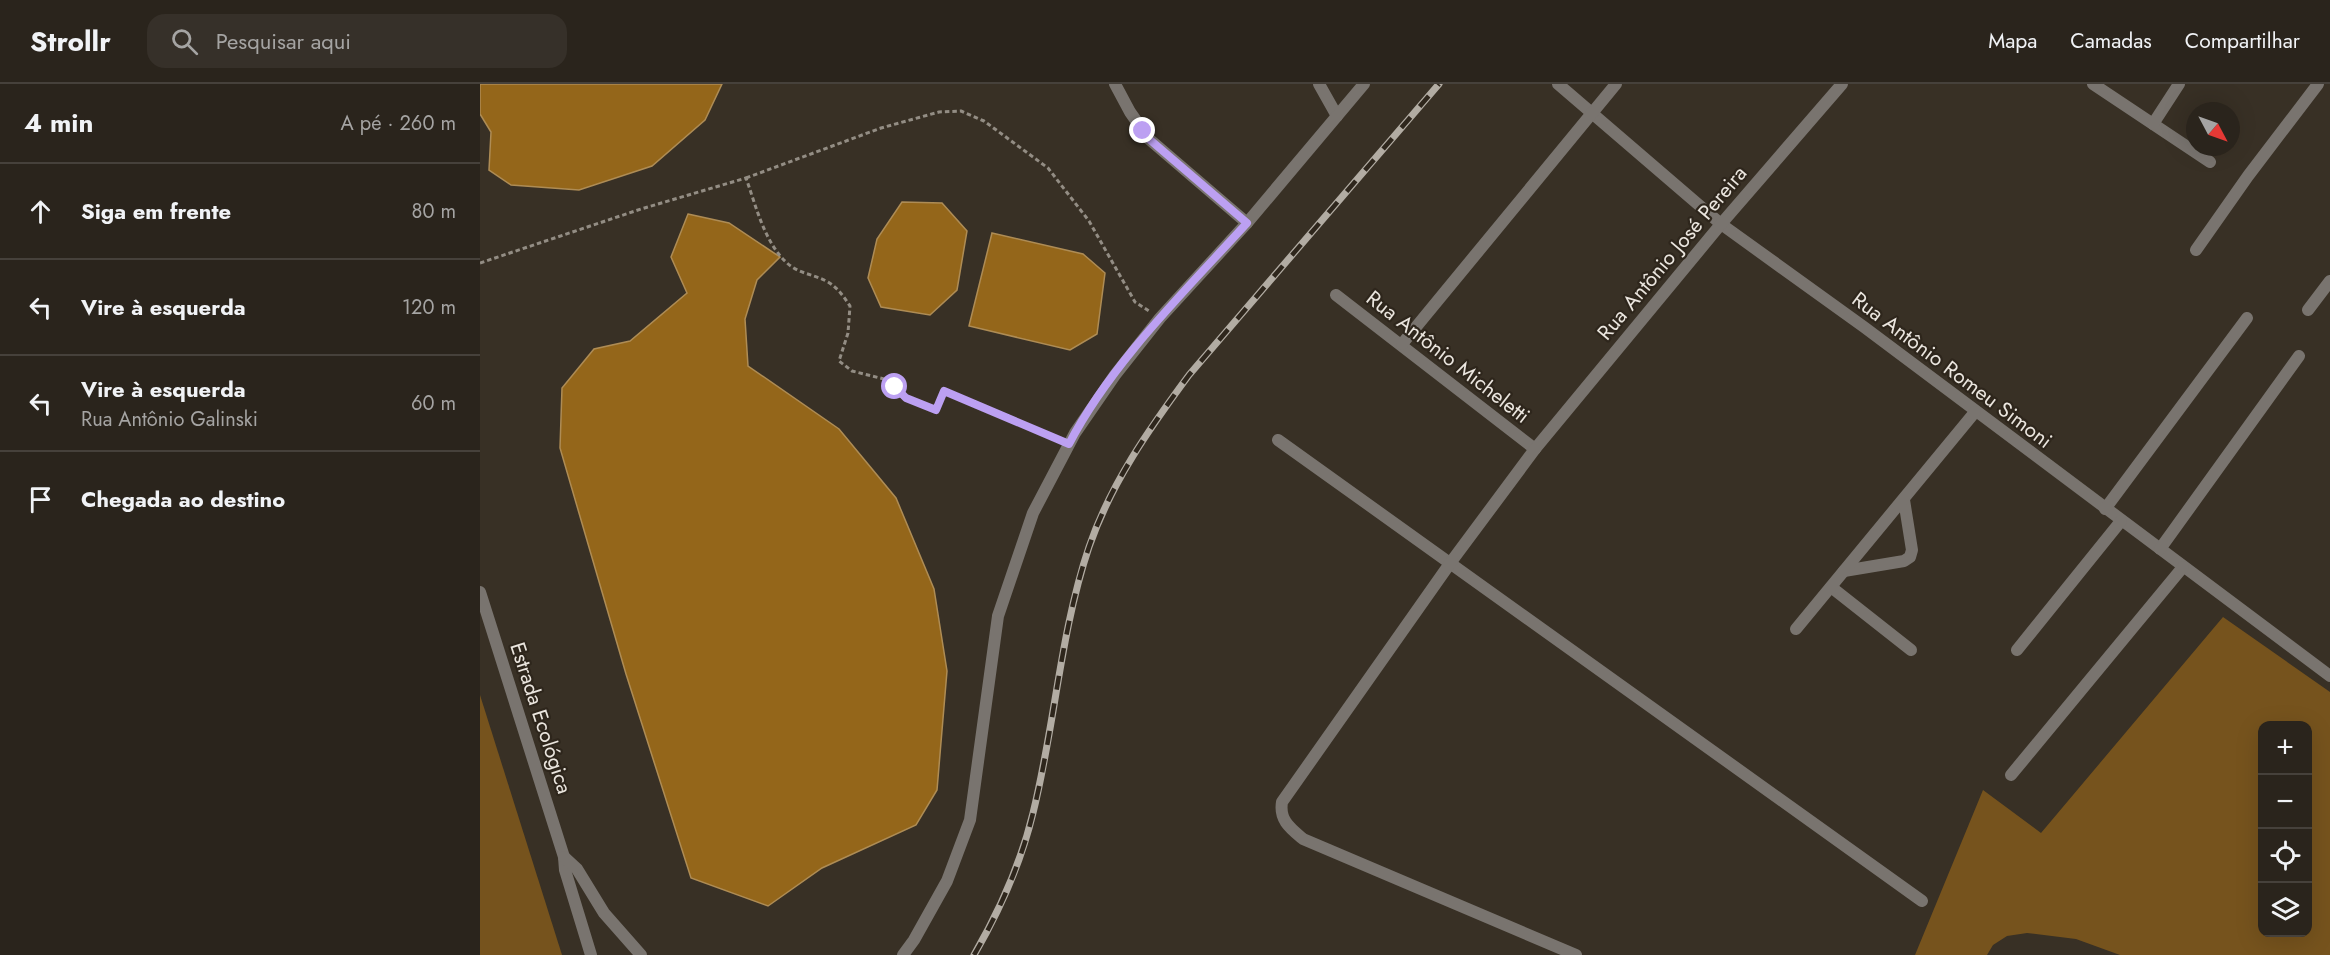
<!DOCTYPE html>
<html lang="pt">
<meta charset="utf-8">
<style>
body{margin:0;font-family:Jost,sans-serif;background:#363029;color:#f1f3f6}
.controls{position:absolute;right:18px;bottom:18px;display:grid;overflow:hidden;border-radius:12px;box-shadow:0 6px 24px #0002}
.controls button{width:54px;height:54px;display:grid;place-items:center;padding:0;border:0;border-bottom:2px solid #46413b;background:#2a241c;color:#f1f3f6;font:30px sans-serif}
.compass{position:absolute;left:1706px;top:18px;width:54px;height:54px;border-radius:50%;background:#2a241c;box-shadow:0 6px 24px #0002;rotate:131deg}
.stop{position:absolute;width:18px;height:18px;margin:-14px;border:4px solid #bca0f2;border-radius:50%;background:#fff}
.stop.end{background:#bca0f2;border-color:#fff;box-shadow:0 2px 6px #0008}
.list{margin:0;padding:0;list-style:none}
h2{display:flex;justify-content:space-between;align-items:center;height:78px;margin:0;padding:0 24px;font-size:26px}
h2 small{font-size:20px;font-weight:400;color:#a5a4a3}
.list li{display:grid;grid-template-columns:39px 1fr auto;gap:18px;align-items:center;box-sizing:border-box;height:96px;padding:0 24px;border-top:2px solid #46413b}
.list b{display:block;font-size:22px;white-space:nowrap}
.list p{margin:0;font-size:20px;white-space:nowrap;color:#a5a4a3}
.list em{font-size:20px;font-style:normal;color:#a5a4a3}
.icon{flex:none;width:33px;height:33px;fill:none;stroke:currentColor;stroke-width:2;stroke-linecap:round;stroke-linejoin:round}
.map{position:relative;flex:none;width:1850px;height:871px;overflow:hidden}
header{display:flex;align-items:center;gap:36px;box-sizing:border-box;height:84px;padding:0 30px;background:#2a241c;border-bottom:2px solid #46413b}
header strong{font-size:28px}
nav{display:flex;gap:33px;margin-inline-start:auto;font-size:21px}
.search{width:420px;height:54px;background:#363029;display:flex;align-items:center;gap:15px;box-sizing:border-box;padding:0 21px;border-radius:18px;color:#a5a4a3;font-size:22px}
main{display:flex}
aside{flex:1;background:#2a241c}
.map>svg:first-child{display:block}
.green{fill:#76531d;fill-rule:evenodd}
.water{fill:#94661a;stroke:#ae8c55;stroke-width:1.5}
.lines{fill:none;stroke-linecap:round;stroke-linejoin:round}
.path{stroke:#938d84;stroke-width:3;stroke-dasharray:4.5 3;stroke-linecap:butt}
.minor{stroke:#79746f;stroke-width:12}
.tertiary{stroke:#79746f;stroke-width:12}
.rail-casing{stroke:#b2aca3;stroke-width:7}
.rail{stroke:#2e261c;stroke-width:4.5;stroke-dasharray:14;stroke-linecap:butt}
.route{stroke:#bca0f2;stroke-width:8}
.labels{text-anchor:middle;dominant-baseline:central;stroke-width:4.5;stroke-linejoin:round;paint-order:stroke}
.street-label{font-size:21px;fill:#ebe6df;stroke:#2e261c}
</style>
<header>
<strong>Strollr</strong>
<div class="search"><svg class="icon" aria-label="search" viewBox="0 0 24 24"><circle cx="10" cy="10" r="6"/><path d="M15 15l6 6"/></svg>Pesquisar aqui</div>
<nav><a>Mapa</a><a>Camadas</a><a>Compartilhar</a></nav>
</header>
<main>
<aside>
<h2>4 min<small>A pé · 260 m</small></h2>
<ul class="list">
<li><svg class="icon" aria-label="ahead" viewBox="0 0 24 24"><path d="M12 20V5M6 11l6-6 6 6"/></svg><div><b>Siga em frente</b></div><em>80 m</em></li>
<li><svg class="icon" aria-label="left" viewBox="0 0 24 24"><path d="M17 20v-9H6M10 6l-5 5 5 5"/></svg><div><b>Vire à esquerda</b></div><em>120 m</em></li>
<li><svg class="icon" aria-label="left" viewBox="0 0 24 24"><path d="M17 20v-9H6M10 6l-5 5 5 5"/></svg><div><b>Vire à esquerda</b><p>Rua Antônio Galinski</p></div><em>60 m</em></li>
<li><svg class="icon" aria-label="arrive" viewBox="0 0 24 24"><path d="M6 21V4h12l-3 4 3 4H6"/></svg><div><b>Chegada ao destino</b></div></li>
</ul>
</aside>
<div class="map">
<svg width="1850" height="871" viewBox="0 0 1850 871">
<rect width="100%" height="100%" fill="#383025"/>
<!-- green -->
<g class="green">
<path d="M1743,533L1850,608V871H1640L1596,855L1547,849L1527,852L1513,861L1507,871H1435L1503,706L1561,749ZM1782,642H1828V848H1782Z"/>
<polygon points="0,611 82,871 0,871"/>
</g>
<!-- water -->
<g class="water">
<polygon points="0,0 242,0 225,36 172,82 99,106 31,101 9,86 11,48 0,30"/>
<polygon points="422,118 462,119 487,147 477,206 450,231 401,223 388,194 397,155"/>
<polygon points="208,130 249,139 300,173 277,196 265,235 268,282 359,345 416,414 454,505 467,587 457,706 436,741 342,784 288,822 211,794 146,590 80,364 82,304 114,265 150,257 207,209 191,173"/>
<polygon points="512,149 603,170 625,189 617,250 590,266 489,242"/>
</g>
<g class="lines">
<!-- path -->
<g class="path">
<polyline points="266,94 401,44 459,28 481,27 504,37 568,84 609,137 655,218 669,227"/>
<path d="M0,179L161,125L266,94C276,122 284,157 306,178C318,190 334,190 348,198C358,204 364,213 370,222L368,249L359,277L372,287L404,295L426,314L456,326L464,307L576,354"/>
</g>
<!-- minor -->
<g class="minor">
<polyline points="635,0 650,28 669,55 767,139"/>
<polyline points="839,0 857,32"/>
<polyline points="1078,0 1241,140 1384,243 1850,592"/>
<polyline points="1613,0 1730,78"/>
<polyline points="1673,40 1699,0"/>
<polyline points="1716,166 1768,92 1838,0"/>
<polyline points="856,211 1055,365"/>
<polyline points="1828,226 1850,197"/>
<polyline points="922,260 1136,0"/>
<polyline points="798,356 1442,817"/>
<polyline points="1625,425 1767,234"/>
<polyline points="1680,465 1819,272"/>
<polyline points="1364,487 1424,477 1430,473 1432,466 1424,416"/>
<polyline points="1351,503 1431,566"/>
<polyline points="1316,545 1495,328"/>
<polyline points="1537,566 1641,437"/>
<polyline points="1531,691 1703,483"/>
<polyline points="423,871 434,856 467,797 490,736 518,532 553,429 595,349 635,291 680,234 767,139 884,0"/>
<path d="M1096,871L823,755C810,744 799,736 802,718L971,478L1055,365L1241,140L1362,0"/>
</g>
<!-- tertiary -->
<g class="tertiary">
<polyline points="0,508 84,773 85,786 111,871"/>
<polyline points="84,773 97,785 124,829 161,871"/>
</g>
<!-- rail casing -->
<g class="rail-casing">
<path id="rail" d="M494,871C520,826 541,779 553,729C575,641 580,549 609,463C631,399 669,345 709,291L959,0"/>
</g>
<!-- rail -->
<use href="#rail" class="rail"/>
</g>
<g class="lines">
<!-- route -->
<path class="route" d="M415,303L426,314L456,326L464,307L589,360C631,279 706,206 767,139L669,55L663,47"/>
</g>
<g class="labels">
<!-- street labels -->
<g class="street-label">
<text transform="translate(1192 169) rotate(-50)">Rua Antônio José Pereira</text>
<text transform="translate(968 273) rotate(38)">Rua Antônio Micheletti</text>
<text transform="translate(1472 286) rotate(37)">Rua Antônio Romeu Simoni</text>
<text transform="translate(61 634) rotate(72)">Estrada Ecológica</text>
</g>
</g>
</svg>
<div class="controls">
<button>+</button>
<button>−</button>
<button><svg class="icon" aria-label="locate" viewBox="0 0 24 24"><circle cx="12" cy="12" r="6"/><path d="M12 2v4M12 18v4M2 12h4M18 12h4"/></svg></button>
<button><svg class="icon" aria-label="layers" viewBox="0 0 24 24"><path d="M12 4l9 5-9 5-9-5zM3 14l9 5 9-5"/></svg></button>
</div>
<svg class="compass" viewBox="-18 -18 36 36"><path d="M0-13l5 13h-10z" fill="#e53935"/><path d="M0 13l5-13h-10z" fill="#a5a4a3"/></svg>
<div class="stop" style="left:415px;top:303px"></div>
<div class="stop end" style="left:663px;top:47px"></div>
</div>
</main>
